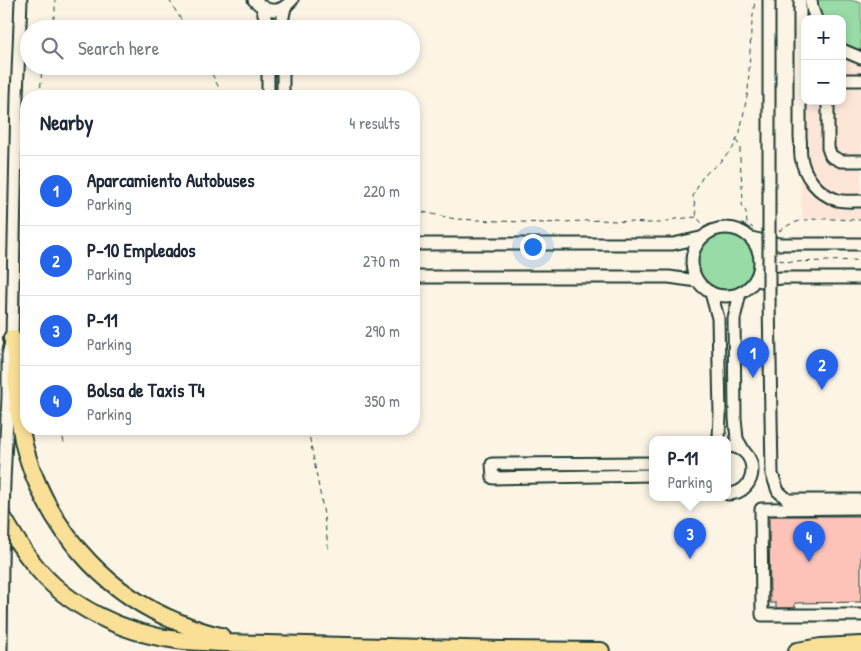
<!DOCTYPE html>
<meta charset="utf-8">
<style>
body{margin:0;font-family:"Patrick Hand",sans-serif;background:#f6f6f7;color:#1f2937}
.controls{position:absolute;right:15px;top:15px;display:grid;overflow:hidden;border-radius:10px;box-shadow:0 2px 8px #0003}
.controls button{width:45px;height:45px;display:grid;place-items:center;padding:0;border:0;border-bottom:1px solid #e0e1e3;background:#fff;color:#1f2937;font:25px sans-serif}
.you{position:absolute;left:532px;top:246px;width:18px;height:18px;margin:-12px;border:4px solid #fff;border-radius:50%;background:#1a73e8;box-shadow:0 0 0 8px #1a73e833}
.badge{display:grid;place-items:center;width:32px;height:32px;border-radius:50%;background:#2563eb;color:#fff;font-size:16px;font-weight:700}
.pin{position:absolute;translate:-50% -41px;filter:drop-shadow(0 1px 2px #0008)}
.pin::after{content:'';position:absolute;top:26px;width:18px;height:15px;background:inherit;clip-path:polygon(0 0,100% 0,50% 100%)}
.popup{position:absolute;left:649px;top:436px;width:82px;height:65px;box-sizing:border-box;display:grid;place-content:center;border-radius:10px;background:#fff;filter:drop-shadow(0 1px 4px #0005);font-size:16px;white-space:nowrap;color:#747a83}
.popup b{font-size:19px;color:#1f2937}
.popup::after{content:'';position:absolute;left:50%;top:100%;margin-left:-10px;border:10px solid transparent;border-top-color:#fff}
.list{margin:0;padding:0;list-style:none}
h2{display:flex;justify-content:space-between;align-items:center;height:65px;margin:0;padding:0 20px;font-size:21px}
h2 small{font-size:16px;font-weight:400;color:#747a83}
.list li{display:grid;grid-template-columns:32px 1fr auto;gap:15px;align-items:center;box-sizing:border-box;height:70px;padding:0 20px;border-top:1px solid #e0e1e3}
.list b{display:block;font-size:19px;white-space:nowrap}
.list p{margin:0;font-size:16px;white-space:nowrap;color:#747a83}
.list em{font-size:16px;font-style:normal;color:#747a83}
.icon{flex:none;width:28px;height:28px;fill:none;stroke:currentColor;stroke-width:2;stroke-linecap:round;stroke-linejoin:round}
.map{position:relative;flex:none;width:861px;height:651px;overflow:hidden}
.search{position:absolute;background:#fff;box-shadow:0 2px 8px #0003;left:20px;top:20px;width:400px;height:55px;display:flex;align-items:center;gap:12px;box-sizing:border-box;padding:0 18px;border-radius:28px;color:#747a83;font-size:19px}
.panel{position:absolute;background:#fff;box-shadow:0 2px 8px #0003;left:20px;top:90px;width:400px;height:345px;border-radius:20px}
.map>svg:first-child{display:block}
.built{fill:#fde6d8;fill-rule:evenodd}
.green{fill:#99dba6;stroke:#5c8c6d}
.building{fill:#fec3b8;stroke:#1f3d34}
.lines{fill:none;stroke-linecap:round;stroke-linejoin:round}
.minor-casing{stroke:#1f3d34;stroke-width:15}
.highway-casing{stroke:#1f3d34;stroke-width:20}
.path{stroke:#1f3d34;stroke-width:1;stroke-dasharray:5 4;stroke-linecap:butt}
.minor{stroke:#fcf5e5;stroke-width:11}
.highway{stroke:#fadf96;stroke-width:16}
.minor-bridge-casing{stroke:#1f3d34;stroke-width:15;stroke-linecap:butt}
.minor-bridge{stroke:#fcf5e5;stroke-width:11}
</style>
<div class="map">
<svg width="861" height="651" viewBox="0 0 861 651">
<rect width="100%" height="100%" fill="#fcf5e5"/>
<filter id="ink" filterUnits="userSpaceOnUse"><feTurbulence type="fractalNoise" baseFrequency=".02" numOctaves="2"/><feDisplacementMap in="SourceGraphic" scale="10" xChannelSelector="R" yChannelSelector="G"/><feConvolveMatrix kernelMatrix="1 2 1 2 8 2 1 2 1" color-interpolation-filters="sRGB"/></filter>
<g filter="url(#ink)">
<!-- built -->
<path class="built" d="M792,0H861V219L802,218ZM805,19H842V101H805Z"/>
<!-- green -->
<g class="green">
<polygon points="811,0 850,0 861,3 861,58 842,50 842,19 816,19"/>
<circle cx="726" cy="261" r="29"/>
</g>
<!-- building -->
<polygon class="building" points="769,516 861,516 861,602 795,603 795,608 776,608 776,603 770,603"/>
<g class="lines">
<!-- minor casing -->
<g class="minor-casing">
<g id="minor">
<path d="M254,0C267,13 280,14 292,0"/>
<polyline points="769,0 769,204"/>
<path d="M800,0V137C801,143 800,150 801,157C804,176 818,194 837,200C845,202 853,201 861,201"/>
<polyline points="811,0 812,8 816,19"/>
<polyline points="262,7 267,24 267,29"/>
<polyline points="282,29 282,22 285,7"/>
<polyline points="842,50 861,58"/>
<polyline points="268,66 268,96"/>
<polyline points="283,66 283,96"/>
<polyline points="842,80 861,80"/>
<polyline points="828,101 828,148 831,156 841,161 861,161"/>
<circle cx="726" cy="262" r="34"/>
<polyline points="751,238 779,244 861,244"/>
<polyline points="414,244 673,244 700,238"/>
<polyline points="414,277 669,277 697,281"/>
<polyline points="761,281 781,278 861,278"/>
<polyline points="711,293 718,318 720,415 719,437 717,440"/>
<polyline points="740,293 734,319 735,418 737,439 744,451"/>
<polyline points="769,301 772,474 778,491 788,500 861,500"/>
<path d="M728,446C760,447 760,493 728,494"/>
<polyline points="652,463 492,464 493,478 652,475"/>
<polyline points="4,481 8,396 8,355 12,338 17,96 21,0"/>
<polyline points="861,508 761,509 762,615 861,615"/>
<polyline points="1,651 2,562"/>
</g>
</g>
<!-- highway casing -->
<g class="highway-casing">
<g id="highway">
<path d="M12,338C14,344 16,350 16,356C17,368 16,379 17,391C18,407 20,424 23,440C25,451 29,462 33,473C59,540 110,595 178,622C192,628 206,633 221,636"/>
<path d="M0,512C10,530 20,547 33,563C67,607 123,633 177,640C192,642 208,642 223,643L503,650L601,651"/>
<polyline points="797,651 821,647 861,645"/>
</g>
</g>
<!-- path -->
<g class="path">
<polyline points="169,0 187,29"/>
<polyline points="51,29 55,13 55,0"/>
<polyline points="208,66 218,86 221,96"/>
<polyline points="40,96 42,66"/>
<polyline points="736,140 740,147 740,158 743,200 742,205 746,212 747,224 753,228"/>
<polyline points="414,210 455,219 544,223 601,220 645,223 660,223 675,219 697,217"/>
<polyline points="707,230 697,217 693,196 703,176 719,163 733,148 740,132 748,91 751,31 755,0"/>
<path d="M779,231C784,228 788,225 793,223C813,216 840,220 861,220"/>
<polyline points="779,260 792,262 861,260"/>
<polyline points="61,429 64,443"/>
<polyline points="308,429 323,509 329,553"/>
</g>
<!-- minor -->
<use href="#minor" class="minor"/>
<!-- highway -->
<use href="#highway" class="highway"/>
<!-- minor-bridge casing -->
<g class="minor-bridge-casing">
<g id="minor-bridge">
<polyline points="769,204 769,301"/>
<polyline points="2,562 4,481"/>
</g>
</g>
<!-- minor-bridge -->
<use href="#minor-bridge" class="minor-bridge"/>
</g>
</g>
</svg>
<div class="controls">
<button>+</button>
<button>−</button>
</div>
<div class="you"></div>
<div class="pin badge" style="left:753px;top:378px">1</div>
<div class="pin badge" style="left:822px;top:390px">2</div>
<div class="pin badge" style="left:690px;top:559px">3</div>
<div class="popup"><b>P-11</b>Parking</div>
<div class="pin badge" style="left:809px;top:562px">4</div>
<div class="search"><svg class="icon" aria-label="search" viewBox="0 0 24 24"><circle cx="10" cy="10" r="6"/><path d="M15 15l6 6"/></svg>Search here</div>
<section class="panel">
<h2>Nearby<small>4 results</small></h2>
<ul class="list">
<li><span class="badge">1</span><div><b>Aparcamiento Autobuses</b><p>Parking</p></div><em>220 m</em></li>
<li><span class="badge">2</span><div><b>P-10 Empleados</b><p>Parking</p></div><em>270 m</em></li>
<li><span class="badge">3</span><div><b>P-11</b><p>Parking</p></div><em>290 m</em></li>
<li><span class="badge">4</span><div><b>Bolsa de Taxis T4</b><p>Parking</p></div><em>350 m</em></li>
</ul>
</section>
</div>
